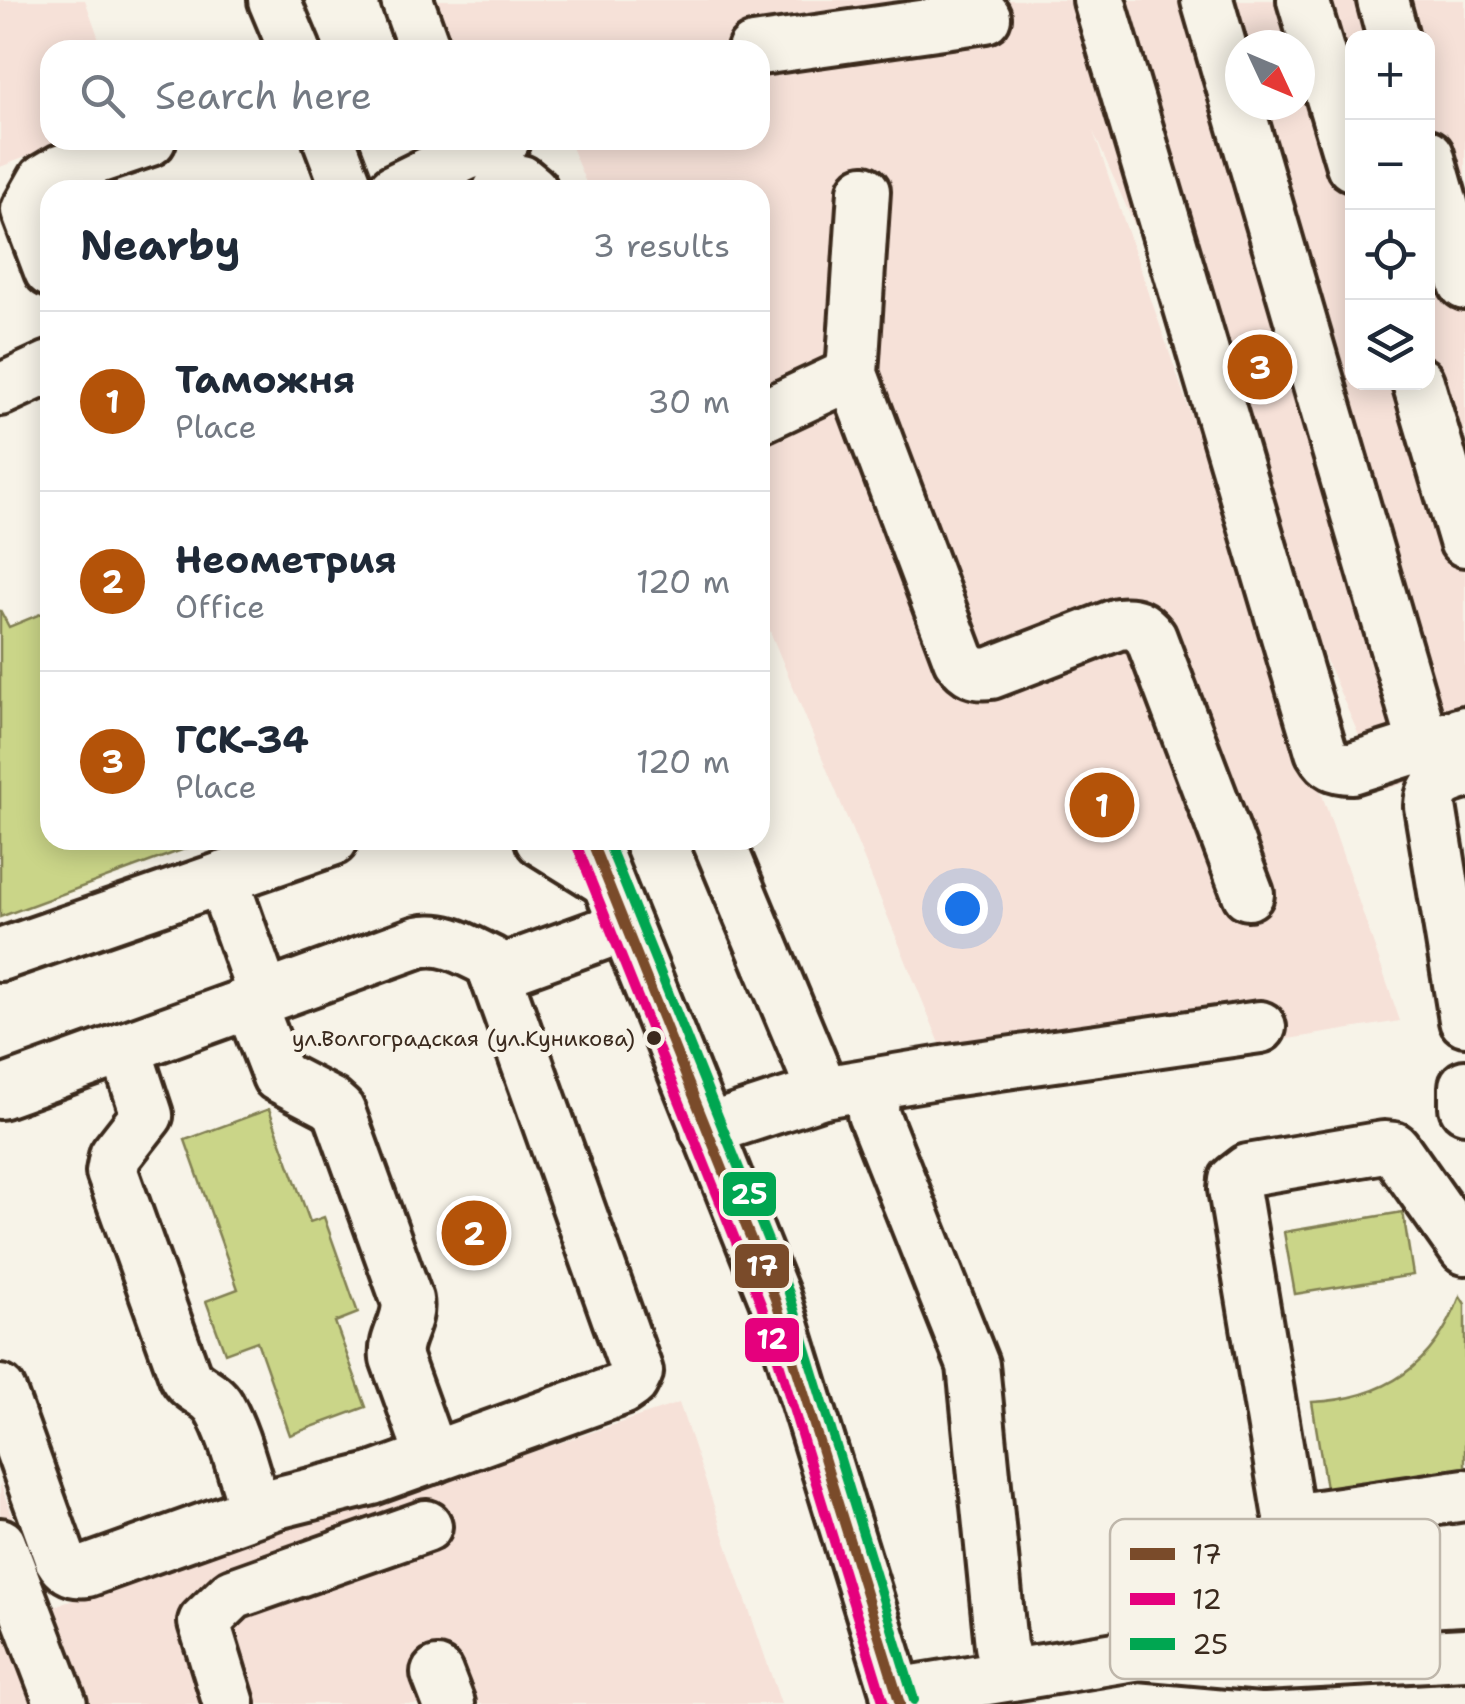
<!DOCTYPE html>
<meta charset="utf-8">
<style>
body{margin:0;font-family:"Shantell Sans",sans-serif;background:#f2f2f3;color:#1f2937}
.controls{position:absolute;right:30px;top:30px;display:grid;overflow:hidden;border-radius:20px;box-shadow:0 5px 25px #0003}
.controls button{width:90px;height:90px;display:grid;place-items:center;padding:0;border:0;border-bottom:2px solid #e0e1e3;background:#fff;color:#1f2937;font:50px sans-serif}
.compass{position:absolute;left:1225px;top:30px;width:90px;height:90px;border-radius:50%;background:#fff;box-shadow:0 5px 25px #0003;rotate:134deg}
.you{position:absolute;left:962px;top:908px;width:35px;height:35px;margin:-25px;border:8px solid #fff;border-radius:50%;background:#1a73e8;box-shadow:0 0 0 15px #1a73e833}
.badge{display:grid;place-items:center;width:65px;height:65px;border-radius:50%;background:#b45309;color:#fff;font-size:32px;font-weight:700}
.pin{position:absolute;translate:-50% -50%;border:5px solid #fff;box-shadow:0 2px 10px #0006}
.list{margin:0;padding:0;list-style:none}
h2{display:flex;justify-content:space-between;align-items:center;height:130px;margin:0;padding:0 40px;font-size:42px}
h2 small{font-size:32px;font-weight:400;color:#747a83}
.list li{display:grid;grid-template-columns:65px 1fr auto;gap:30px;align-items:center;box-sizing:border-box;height:180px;padding:0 40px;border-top:2px solid #e0e1e3}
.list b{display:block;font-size:38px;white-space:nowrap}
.list p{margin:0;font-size:32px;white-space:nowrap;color:#747a83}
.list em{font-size:32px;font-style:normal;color:#747a83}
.icon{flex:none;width:55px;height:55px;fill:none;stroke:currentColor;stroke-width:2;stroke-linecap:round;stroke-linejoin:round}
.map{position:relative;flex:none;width:1465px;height:1704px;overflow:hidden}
.search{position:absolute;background:#fff;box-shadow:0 5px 25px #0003;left:40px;top:40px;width:730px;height:110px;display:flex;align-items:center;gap:25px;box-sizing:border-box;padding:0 35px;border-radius:30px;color:#747a83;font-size:38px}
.panel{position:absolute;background:#fff;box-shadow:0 5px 25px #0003;left:40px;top:180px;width:730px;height:670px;border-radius:30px}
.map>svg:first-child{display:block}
.built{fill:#f6e1d8;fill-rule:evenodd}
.green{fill:#cad588;stroke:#828053;stroke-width:2.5}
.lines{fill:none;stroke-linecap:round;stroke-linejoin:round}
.minor-casing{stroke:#3b2a1e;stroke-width:58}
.minor{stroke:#f7f3e8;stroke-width:50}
.bus-1-casing{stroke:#f7f3e8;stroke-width:18}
.bus-2-casing{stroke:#f7f3e8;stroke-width:18}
.bus-3-casing{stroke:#f7f3e8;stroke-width:18}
.bus-1{stroke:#7a4b2a;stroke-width:10}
.bus-2{stroke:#e5007d;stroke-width:10}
.bus-3{stroke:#00a651;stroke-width:10}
.bus-dot{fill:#3b2a1e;stroke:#f7f3e8;stroke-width:4}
.labels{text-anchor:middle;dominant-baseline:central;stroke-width:10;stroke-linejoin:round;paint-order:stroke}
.bus-label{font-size:22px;fill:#3b2a1e;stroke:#f7f3e8;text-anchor:end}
.key{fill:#f7f3e8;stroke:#bfb7ab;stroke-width:2.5}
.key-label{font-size:28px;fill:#3b2a1e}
.line-badge{stroke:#f7f3e8;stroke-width:4}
.badge-label{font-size:28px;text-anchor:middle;font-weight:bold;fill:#fff}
</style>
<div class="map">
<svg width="1465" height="1704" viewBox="0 0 1465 1704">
<rect width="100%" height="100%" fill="#f7f3e8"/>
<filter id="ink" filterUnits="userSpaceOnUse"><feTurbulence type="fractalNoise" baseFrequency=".01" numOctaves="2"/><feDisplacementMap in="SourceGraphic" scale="20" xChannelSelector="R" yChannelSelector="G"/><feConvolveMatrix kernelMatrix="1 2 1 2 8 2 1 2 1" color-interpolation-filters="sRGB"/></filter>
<g filter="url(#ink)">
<!-- built -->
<g class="built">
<polygon points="0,0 85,0 103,50 50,50 50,140 70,140 0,167"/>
<polygon points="426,0 898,0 726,50 450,50"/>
<path d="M925,0H1465V764L1383,790L1093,131L1400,1021L960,1092L760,607V190H589L568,140H760V50H751ZM1352,38H1428V382H1352ZM1240,45H1300V105H1240Z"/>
<polygon points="679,1403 781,1704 0,1704 0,1482 45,1610 216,1549 396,1498"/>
</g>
<!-- green -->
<g class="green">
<polygon points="0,610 9,627 50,610 50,840 209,840 0,917"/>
<polygon points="269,1109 310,1222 324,1217 358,1313 335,1322 366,1407 290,1435 257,1341 225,1353 206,1301 238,1289 185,1140"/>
<polygon points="1403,1212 1413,1275 1295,1294 1284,1232"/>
<path d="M1460,1296L1465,1304V1474L1327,1494L1312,1402C1385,1399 1434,1366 1460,1296Z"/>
</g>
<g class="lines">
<!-- minor casing -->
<g class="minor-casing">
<g id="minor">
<polyline points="274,0 295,50"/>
<polyline points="407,0 425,50"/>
<path d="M1099,0L1321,751C1329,765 1336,768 1352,768L1465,732"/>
<polyline points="1207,0 1424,745"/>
<polyline points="1303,0 1352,165"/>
<polyline points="1383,0 1393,38"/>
<polyline points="753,50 985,17"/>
<polyline points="329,140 348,190"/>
<polyline points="1428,155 1465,284"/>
<polyline points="394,190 463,156 504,140"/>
<polyline points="499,190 521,181 532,190"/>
<path d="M864,191L852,374L959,659C968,672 976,675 991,673L1118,624C1134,622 1141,625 1151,638L1248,894"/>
<polyline points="50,271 27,210 44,180 61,170 150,140"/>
<polyline points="1418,382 1465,541"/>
<polyline points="0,390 50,367"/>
<polyline points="760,417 852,374"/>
<path d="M1465,773C1446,778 1431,783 1430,806L1465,1020"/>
<polyline points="541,840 607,881"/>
<polyline points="591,840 775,1299 900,1704"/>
<polyline points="718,840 823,1092"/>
<polyline points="222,878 256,974"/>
<polyline points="0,955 332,840"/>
<polyline points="495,973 625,926"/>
<path d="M250,1003L278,1076L330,1103L339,1111L407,1300C411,1321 393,1337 396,1358L432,1458"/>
<path d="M125,1048L147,1115L115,1156L112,1172L185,1376C193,1390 210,1392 219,1407C236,1437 244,1477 256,1510"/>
<polyline points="874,1086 873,1114 973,1365 1001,1646 1010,1675"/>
<polyline points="1465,1086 1465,1107"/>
<path d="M0,1093L418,942C446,936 466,950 491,962L637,1372L632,1382L622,1389L372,1479L280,1502L87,1571C74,1573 67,1570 60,1558L0,1391"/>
<polyline points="706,1130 823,1092 949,1071 1260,1027"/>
<polyline points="1465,1249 1394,1148 1384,1147 1248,1170 1235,1180 1234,1189 1288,1511 1294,1517 1305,1518 1465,1495"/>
<polyline points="0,1544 61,1704"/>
<polyline points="437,1673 449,1704"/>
<polyline points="896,1694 1140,1654 1263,1665 1465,1654"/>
<polyline points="229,1704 204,1622 233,1594 426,1526"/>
</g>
</g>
<!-- minor -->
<use href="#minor" class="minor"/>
<!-- bus-1 casing -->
<g class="bus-1-casing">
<polyline id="bus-1" points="591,840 775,1299 900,1704"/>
</g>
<!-- bus-2 casing -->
<g class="bus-2-casing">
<polyline id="bus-2" points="577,846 761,1304 884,1704"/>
</g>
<!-- bus-3 casing -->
<g class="bus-3-casing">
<polyline id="bus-3" points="607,840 789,1293 914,1700"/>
</g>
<!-- bus-1 -->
<use href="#bus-1" class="bus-1"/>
<!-- bus-2 -->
<use href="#bus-2" class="bus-2"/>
<!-- bus-3 -->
<use href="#bus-3" class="bus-3"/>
</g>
</g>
<!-- markers -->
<circle class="bus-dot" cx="654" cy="1038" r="9"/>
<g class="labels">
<!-- bus labels -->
<g class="bus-label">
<text x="635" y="1038">ул.Волгоградская (ул.Куникова)</text>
</g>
</g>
<!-- legend -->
<rect x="1110" y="1519" width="330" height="160" rx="15" class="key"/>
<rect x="1130" y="1548" width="45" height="12" fill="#7a4b2a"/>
<rect x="1130" y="1593" width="45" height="12" fill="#e5007d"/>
<rect x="1130" y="1638" width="45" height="12" fill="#00a651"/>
<g class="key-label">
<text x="1192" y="1564">17</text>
<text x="1192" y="1609">12</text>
<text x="1192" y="1654">25</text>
</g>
<g class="line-badge">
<rect x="721" y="1170" width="57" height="48" rx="10" fill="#00a651"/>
<rect x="733" y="1242" width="58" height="48" rx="10" fill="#7a4b2a"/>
<rect x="743" y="1316" width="58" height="48" rx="10" fill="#e5007d"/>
</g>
<g class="badge-label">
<text x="749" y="1204">25</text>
<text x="762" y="1276">17</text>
<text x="772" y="1349">12</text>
</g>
</svg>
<div class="controls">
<button>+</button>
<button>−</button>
<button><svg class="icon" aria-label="locate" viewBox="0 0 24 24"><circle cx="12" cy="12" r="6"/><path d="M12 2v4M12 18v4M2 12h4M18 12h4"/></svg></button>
<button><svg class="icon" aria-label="layers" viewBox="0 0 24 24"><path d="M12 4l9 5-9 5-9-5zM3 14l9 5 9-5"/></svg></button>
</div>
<svg class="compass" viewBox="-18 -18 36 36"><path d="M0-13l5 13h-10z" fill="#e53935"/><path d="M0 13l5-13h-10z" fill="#747a83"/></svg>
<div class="you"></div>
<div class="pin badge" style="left:1102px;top:805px">1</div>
<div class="pin badge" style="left:474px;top:1233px">2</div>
<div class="pin badge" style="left:1260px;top:367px">3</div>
<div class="search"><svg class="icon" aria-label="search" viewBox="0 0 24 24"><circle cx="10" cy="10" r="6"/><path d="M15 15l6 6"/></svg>Search here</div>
<section class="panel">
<h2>Nearby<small>3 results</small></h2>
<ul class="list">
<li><span class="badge">1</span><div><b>Таможня</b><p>Place</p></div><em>30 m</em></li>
<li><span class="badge">2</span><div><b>Неометрия</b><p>Office</p></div><em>120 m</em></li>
<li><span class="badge">3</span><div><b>ГСК-34</b><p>Place</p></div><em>120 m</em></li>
</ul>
</section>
</div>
